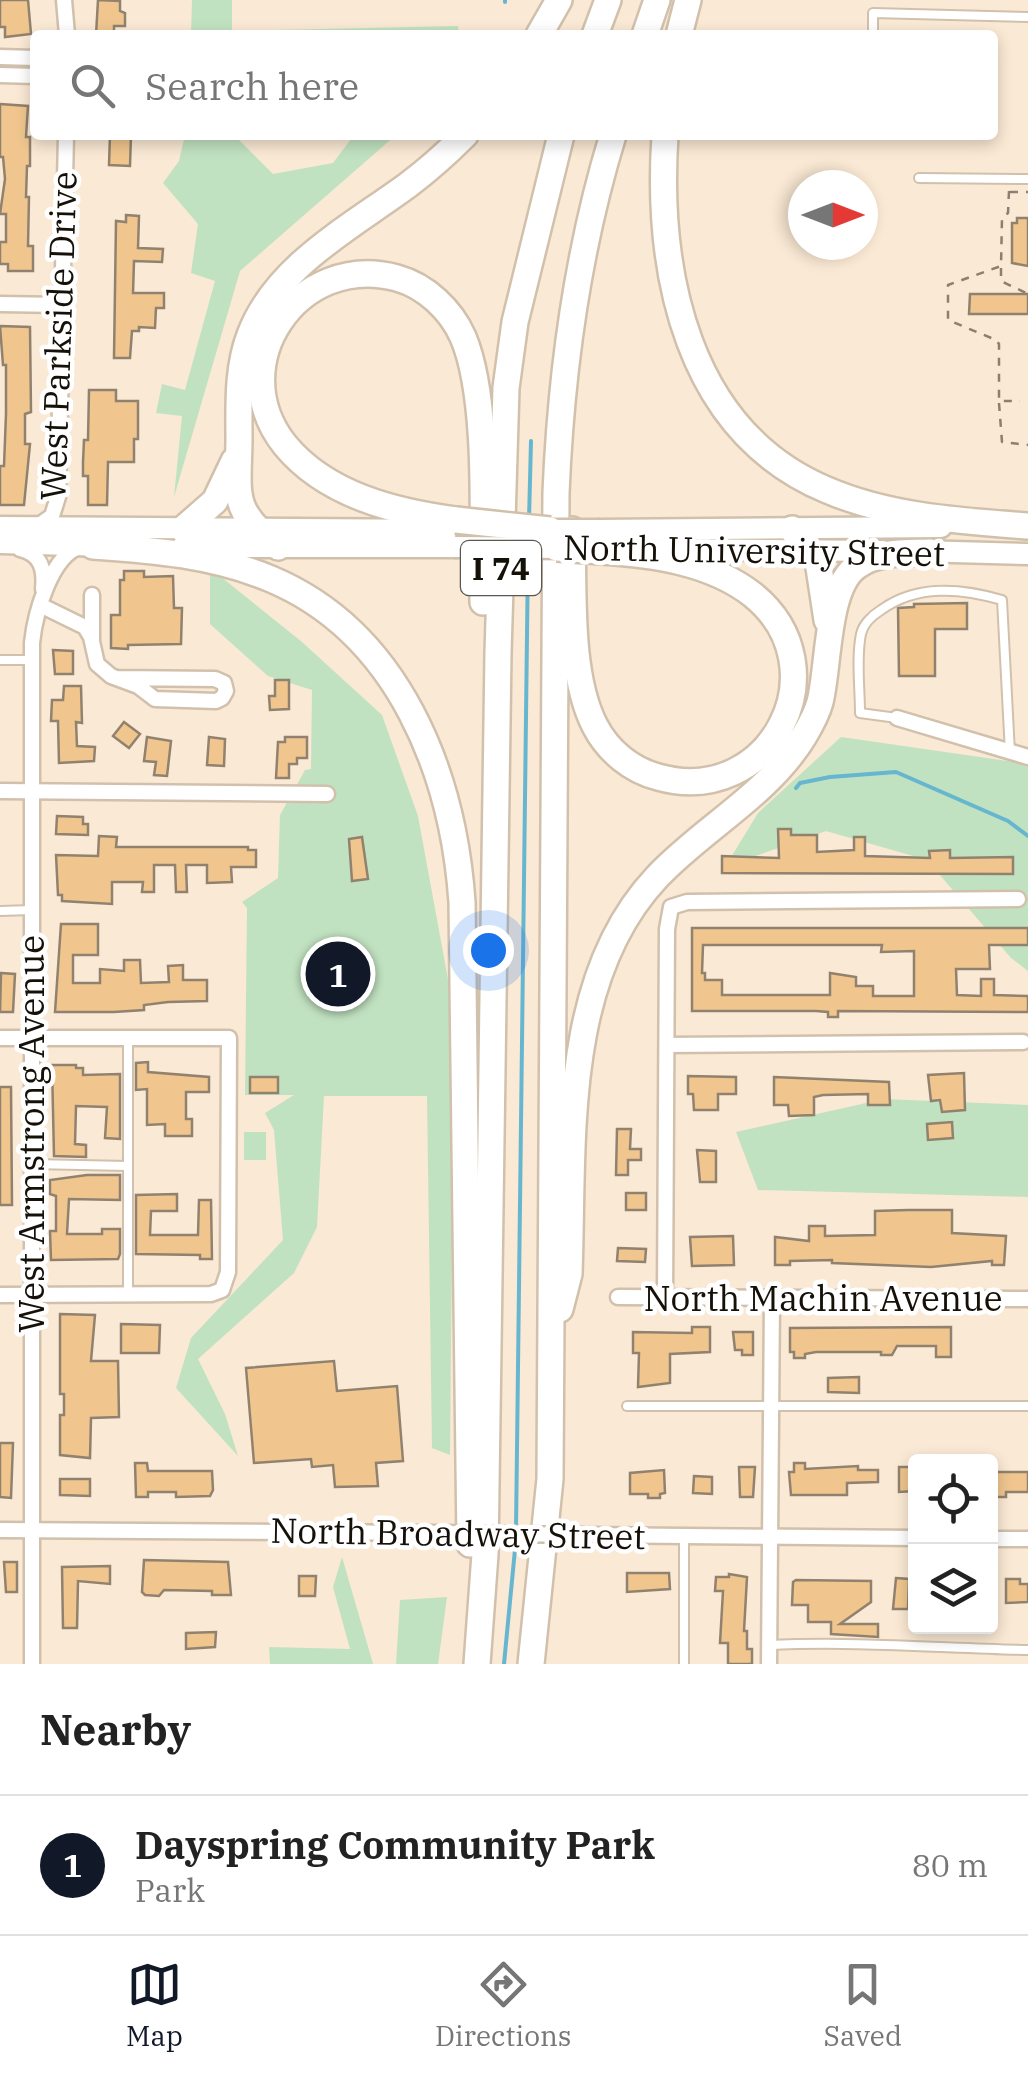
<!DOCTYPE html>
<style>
body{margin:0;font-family:"IBM Plex Serif",serif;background:#f2f2f2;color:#222}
.controls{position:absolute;right:30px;bottom:30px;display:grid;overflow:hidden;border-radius:10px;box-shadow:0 5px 15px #0003}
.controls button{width:90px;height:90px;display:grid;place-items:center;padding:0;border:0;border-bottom:2px solid #e0e0e0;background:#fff;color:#222;font:50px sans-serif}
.compass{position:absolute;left:788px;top:170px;width:90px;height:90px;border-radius:50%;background:#fff;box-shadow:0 5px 15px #0003;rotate:90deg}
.you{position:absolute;left:488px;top:950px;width:35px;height:35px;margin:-25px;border:8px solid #fff;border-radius:50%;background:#1a73e8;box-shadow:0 0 0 15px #1a73e833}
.badge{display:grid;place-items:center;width:65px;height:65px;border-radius:50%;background:#111827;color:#fff;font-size:32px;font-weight:700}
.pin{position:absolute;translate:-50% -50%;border:5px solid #fff;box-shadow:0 2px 10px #0006}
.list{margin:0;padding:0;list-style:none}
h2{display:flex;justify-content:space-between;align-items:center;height:130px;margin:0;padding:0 40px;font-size:42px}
h2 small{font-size:32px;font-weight:400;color:#767676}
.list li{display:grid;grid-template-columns:65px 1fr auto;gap:30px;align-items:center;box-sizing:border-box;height:140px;padding:0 40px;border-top:2px solid #e0e0e0}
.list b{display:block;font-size:38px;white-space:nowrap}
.list p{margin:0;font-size:32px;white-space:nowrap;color:#767676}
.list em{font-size:32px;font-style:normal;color:#767676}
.icon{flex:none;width:55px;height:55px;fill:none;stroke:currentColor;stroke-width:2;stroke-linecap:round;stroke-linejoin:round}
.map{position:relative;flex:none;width:1028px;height:1664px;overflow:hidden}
.search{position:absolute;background:#fff;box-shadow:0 5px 15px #0003;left:30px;right:30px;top:30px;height:110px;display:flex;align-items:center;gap:25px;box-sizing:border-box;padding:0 35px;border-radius:10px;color:#767676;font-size:38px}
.sheet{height:270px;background:#fff}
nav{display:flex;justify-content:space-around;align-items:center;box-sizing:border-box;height:140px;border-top:2px solid #e0e0e0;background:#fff;font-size:28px;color:#767676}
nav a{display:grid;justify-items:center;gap:5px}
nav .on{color:#111827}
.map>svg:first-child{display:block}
.green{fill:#c1e2c0}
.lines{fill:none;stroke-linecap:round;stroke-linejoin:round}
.stream{stroke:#67b6d0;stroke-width:4}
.building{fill:#f0c68e;stroke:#91826f;stroke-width:2.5;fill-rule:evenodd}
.lane-casing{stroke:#d1c1ac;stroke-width:12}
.street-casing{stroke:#d1c1ac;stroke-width:19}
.secondary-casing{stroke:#d1c1ac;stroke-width:25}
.highway-casing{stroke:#d1c1ac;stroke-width:30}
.path{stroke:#8b7f71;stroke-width:2.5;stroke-dasharray:8 8;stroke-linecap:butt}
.lane{stroke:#fff;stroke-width:8}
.street{stroke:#fff;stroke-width:14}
.secondary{stroke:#fff;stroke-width:20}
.highway{stroke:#fff;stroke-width:25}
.street-bridge-casing{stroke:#d1c1ac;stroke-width:19;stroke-linecap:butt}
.secondary-bridge-casing{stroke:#d1c1ac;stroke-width:25;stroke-linecap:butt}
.highway-bridge-casing{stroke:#d1c1ac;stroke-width:30;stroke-linecap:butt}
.street-bridge{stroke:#fff;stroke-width:14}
.secondary-bridge{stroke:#fff;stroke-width:20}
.highway-bridge{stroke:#fff;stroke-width:25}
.labels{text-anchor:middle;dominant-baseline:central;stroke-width:9;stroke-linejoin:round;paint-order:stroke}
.shield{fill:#fff;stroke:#5b5852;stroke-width:2.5}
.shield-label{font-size:32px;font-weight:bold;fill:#151008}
.street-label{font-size:35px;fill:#151008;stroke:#fff}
</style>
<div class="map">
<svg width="1028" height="1664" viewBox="0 0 1028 1664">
<rect width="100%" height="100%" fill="#fae9d4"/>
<!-- green -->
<g class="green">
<polygon points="192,0 232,0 232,31 458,26 459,35 191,35"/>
<polygon points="185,135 234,135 273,174 333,163 354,135 396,135 240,271 174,497 182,416 156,413 162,384 185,390 215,281 191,273 198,224 163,183 179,161"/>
<polygon points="210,568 302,642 382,715 418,816 454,1012 450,1455 432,1448 427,1096 324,1096 317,1227 294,1273 198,1359 225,1414 238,1456 176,1388 191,1338 283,1240 274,1130 265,1113 294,1095 245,1095 247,908 242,902 278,878 280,815 305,770 311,769 312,690 268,676 210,624"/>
<polygon points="841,737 1028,764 1028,971 1011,958 927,860 826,831 725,867 758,813"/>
<polygon points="884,1099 1028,1105 1028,1197 758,1190 736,1132"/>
<rect x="244" y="1132" width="22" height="28"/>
<polygon points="342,1557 373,1664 270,1664 269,1647 350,1649 333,1587"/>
<polygon points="447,1597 438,1664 396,1664 400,1600"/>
</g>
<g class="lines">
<!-- stream -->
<g class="stream">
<polyline points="505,0 505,2"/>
<polyline points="529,520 531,441"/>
<polyline points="796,788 800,783 830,777 896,772 1008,821 1028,836"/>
<polyline points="516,1530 528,554"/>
<polyline points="504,1664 516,1539"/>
</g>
</g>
<!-- building -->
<g class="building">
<polygon points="0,0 28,0 31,34 5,37 5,27 0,27"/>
<polygon points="98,0 120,1 120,11 125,13 125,26 114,26 114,35 96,35"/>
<polygon points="0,104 28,106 26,137 30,137 30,166 27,166 26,197 29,197 28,246 33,246 33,271 8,271 8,264 0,264 0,242 6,242 6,214 0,214 5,179 3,157 0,157"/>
<polygon points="110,135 131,135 130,166 109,165"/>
<polygon points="126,215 139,216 138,248 163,249 162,262 134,261 133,293 164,293 164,308 156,308 155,328 139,327 139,331 132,331 130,358 114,358 116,221 126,222"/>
<polygon points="1017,218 1028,218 1028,266 1012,263 1012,223 1017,223"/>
<polygon points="970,294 1028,294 1028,314 969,314"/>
<polygon points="0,326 30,327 31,412 25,414 25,444 30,444 24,505 0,505 0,466 4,466 6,414 6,365 3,365"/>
<polygon points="89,390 116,390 116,401 138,401 138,439 134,439 134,462 108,462 107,505 88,505 88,476 83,476 83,462 84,440 88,440"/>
<polygon points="124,571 144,571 144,577 173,576 174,608 182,608 181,644 128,645 128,649 111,648 111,615 120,615 120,580 124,580"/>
<polygon points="967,603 967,629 935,629 935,676 899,676 898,608 914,607 914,604"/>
<polygon points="53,650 73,651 73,674 55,674"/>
<polygon points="275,680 289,680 289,709 270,710 269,696 275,696"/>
<polygon points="64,686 81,686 82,723 76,722 77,746 95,747 94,761 59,763 58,721 51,721 52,700 63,700"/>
<polygon points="124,722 140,734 129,748 113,736"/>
<polygon points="147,737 171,741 167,776 154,775 156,762 144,761"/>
<polygon points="209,737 225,739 224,766 207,765"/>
<polygon points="285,737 307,737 307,758 297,758 297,764 289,764 289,778 276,778 278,742 285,742"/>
<polygon points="57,816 83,817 83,824 88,824 88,835 56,834"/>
<polygon points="778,829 791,829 791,835 817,835 817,852 854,850 854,837 865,837 865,856 930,858 929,851 950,850 950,858 1013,857 1013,874 722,873 722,856 779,858"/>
<polygon points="99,836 117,837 116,847 248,847 248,850 256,850 256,867 231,867 232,882 207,883 207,865 186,865 187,892 176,892 175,865 154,865 154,892 142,892 143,882 112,882 112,904 62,901 62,895 58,895 56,855 98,856"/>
<polygon points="362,837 368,879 352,881 349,839"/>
<polygon points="61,924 98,924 98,955 73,955 73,983 100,983 100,969 124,971 124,960 140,960 141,983 169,982 168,966 183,965 183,980 207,980 207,1001 168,1002 144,1005 144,1010 114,1012 55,1012"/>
<path d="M692,928H1028V945H989L990,969H956L957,995L981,996V979H994V995L1028,996V1012L838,1011V1017H828V1012L816,1011H692ZM703,945H882L881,952L914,951V996H873V986H856V977L830,973V995H722V980H705V973H702Z"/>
<polygon points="1,973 15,974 13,1012 0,1012"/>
<polygon points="148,1062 148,1072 209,1077 209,1092 186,1092 186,1119 192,1119 192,1136 165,1136 165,1124 147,1125 147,1089 136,1090 136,1063"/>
<polygon points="52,1065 76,1065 76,1068 83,1068 83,1075 120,1074 120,1139 105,1138 107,1107 76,1106 75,1144 86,1145 86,1157 54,1156"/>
<polygon points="964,1073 965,1110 942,1112 940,1100 931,1101 928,1075"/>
<polygon points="688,1076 736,1077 736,1094 718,1094 718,1110 694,1110 693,1094 688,1094"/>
<rect x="250" y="1077" width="28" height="16"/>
<polygon points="774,1077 889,1082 890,1105 868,1105 868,1094 823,1095 814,1097 814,1115 789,1116 788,1105 774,1105"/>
<polygon points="0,1087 11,1087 12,1205 0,1205"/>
<polygon points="952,1122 953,1138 928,1140 927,1124"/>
<polygon points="617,1129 631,1129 630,1149 641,1149 641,1160 628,1160 628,1175 616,1175"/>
<polygon points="697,1150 716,1151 716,1182 700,1182"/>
<polygon points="87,1175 120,1175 120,1200 69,1199 67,1234 102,1234 102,1229 120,1229 120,1254 118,1259 51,1260 50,1231 56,1231 56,1196 50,1194 50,1180"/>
<rect x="626" y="1193" width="20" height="17"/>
<polygon points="177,1194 177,1211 151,1211 150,1235 198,1235 199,1200 211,1200 212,1259 200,1259 200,1255 136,1254 136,1195"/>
<polygon points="908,1210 952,1210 952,1233 1006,1236 1004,1265 992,1265 992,1261 931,1267 832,1263 832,1260 790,1261 790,1265 775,1265 775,1237 809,1241 809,1226 825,1226 825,1236 875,1235 875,1211"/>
<polygon points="733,1236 734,1265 692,1266 690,1237"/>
<polygon points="618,1248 646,1249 645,1262 617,1261"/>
<polygon points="60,1314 95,1315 91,1361 118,1361 119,1417 91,1418 90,1458 60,1455 60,1415 64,1415 64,1394 60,1394"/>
<polygon points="121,1324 160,1325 159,1353 121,1353"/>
<polygon points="692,1327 710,1327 710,1352 670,1354 670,1383 638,1387 639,1353 633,1353 633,1332 692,1333"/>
<polygon points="951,1327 951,1357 936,1357 936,1346 897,1346 892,1355 881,1355 881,1352 816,1352 805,1354 805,1358 794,1358 794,1352 790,1352 790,1328"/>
<polygon points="733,1332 753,1332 753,1355 742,1355 742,1350 735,1350"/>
<polygon points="334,1361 337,1391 397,1386 403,1461 376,1463 378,1486 335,1487 333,1465 312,1467 311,1459 254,1463 246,1368"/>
<polygon points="859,1377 859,1393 828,1392 828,1378"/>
<polygon points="0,1443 13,1443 11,1498 0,1497"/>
<polygon points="135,1463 147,1463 148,1471 212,1471 213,1490 210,1496 176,1497 176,1492 148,1492 148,1497 136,1497"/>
<polygon points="794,1463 805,1463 805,1469 858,1466 858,1470 878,1470 878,1482 847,1483 847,1495 791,1495 789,1472 794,1472"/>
<polygon points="739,1467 755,1467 753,1497 740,1497"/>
<polygon points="899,1467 914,1467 915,1491 899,1492"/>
<polygon points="664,1470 665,1493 660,1494 660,1498 648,1498 648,1494 630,1494 630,1473"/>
<polygon points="990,1472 1028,1472 1028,1492 1006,1492 1006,1497 990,1497"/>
<polygon points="694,1476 712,1477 712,1494 693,1493"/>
<polygon points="60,1479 90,1479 90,1496 60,1495"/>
<polygon points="144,1560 228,1562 231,1595 212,1595 212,1591 164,1590 159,1596 145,1595 142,1592"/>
<polygon points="4,1562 17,1562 17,1592 6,1592"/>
<polygon points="110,1566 110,1584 78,1581 77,1628 63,1628 62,1567"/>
<polygon points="627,1573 669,1573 670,1589 627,1592"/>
<polygon points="729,1574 747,1577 744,1631 747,1631 747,1649 752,1649 752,1664 728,1664 728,1643 720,1643 723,1591 715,1591 716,1577 729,1577"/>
<polygon points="299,1576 316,1576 315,1596 299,1596"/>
<polygon points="896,1578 909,1579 908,1609 893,1609"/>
<polygon points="1006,1579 1020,1579 1020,1584 1028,1584 1028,1602 1006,1603"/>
<polygon points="796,1580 871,1581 871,1602 840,1624 878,1624 878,1637 831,1634 831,1622 808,1622 808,1605 792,1605 793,1582"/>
<polygon points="216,1632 215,1647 186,1649 186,1633"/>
</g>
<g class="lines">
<!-- lane casing -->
<g class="lane-casing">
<g id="lane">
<polyline points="873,35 873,13 1028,17"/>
<polyline points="919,178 1028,179"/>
<polyline points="0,660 32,660"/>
<path d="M897,718L860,713C860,688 856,658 861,634C863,624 873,615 881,610C917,584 961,588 1002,600L1010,753"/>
<polyline points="0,911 32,910"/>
<polyline points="128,1039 128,1294"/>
<polyline points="32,1164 128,1166"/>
<polyline points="627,1406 1028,1406"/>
<polyline points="684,1535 684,1664"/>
<path d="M769,1645C856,1641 942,1648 1028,1650"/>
</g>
</g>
<!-- street casing -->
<g class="street-casing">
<g id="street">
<polyline points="64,0 67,35"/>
<polyline points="0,57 35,58"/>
<polyline points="0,75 35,76"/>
<polyline points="0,304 62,305"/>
<polyline points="38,526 52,516 58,497 66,135"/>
<path d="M20,549C41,554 45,569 43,589"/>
<polyline points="92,595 92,639"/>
<polyline points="40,605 85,627 91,637 97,664 111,676 138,686 155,699 216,701 222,698 226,691 224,683 215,679 117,678"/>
<polyline points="897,718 1028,757"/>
<polyline points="0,791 327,794"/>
<polyline points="0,1038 229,1038 228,1272 222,1290 211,1294 0,1295"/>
<polyline points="667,1045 1023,1042"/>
<polyline points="618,1297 1028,1299"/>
<polyline points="665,1297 667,929 671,907 687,902 1018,899"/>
<polyline points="0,1530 441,1533"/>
<polyline points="582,1535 916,1538"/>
<polyline points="990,1539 1028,1539"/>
<path d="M32,1664V643C35,614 51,554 82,546"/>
<polyline points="769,1664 772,1298"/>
</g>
</g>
<!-- secondary casing -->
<g class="secondary-casing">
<g id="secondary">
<polyline points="0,527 455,530"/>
<polyline points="600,530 941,527"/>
<polyline points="0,543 108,546"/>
<polyline points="182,547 455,547"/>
<polyline points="652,549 883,551"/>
<polyline points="917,551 1028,554"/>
</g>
</g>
<!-- highway casing -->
<g class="highway-casing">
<g id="highway">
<polyline points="539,35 559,0"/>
<polyline points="595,35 608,0"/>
<polyline points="645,35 657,0"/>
<polyline points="679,35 688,0"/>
<path d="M665,135C656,272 686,431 827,490C890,517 961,521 1028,526"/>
<path d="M456,520C395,512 326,495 285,445C221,365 298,251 397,278C426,286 451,310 463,337C490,400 482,531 483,602"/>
<polyline points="183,529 215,501 234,461"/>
<polyline points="792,529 818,561 827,620"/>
<path d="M572,530C574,588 568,674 595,726C608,751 631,770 658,777C770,809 843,668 753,595C711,562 652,554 601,551"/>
<path d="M93,546C153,550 214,555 271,579C399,633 453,773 462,902L470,1544"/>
<path d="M278,547C231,510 238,497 239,441C239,406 237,368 250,335C276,266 351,227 408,185C428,170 447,153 465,135"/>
<path d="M560,1309L569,1274C574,1143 560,980 657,877C703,828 768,795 804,736C810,726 817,713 820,702C829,667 826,587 857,566C877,551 907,553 930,552"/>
<polyline points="477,1664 485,1554 498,653 506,388 515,322 561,135"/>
<path d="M531,1664L550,1479L556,493C561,371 577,252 613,135"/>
</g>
</g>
<!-- path -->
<g class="path">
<polyline points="1009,191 1008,213 1002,218 1001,266 948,285 948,320 996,340 999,344 999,401 1020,401"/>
<polyline points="1010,192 1028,192"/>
<polyline points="1001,268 1001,281 1028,294"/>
<polyline points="999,403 1002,442 1028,445"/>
</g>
<!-- lane -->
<use href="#lane" class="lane"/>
<!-- street -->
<use href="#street" class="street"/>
<!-- secondary -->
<use href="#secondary" class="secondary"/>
<!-- highway -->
<use href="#highway" class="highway"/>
<!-- street-bridge casing -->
<g class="street-bridge-casing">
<polyline id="street-bridge" points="441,1533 582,1535"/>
</g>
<!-- secondary-bridge casing -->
<g class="secondary-bridge-casing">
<g id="secondary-bridge">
<polyline points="537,530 600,530"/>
<polyline points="455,547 568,548"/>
</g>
</g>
<!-- highway-bridge casing -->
<g class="highway-bridge-casing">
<g id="highway-bridge">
<polyline points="456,520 550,530"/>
<polyline points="557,548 601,551"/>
</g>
</g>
<!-- street-bridge -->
<use href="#street-bridge" class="street-bridge"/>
<!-- secondary-bridge -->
<use href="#secondary-bridge" class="secondary-bridge"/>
<!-- highway-bridge -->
<use href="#highway-bridge" class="highway-bridge"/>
</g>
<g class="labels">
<!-- shield labels -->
<rect class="shield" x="461" y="541" width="80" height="54" rx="8"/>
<g class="shield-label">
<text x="501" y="568">I 74</text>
</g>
<!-- street labels -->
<g class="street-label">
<text transform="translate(58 336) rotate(-88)">West Parkside Drive</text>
<text transform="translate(754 550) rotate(1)">North University Street</text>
<text transform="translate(31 1134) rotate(-90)">West Armstrong Avenue</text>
<text x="823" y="1298">North Machin Avenue</text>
<text transform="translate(458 1533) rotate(1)">North Broadway Street</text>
</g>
</g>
</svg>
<div class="controls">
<button><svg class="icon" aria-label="locate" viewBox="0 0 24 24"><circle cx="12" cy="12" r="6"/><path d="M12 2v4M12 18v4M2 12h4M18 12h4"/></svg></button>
<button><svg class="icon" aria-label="layers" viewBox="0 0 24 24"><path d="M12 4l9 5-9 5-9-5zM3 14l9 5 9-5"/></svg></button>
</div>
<svg class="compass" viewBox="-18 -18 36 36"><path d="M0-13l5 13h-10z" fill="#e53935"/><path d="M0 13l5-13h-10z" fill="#767676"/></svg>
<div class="you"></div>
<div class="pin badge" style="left:338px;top:974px">1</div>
<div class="search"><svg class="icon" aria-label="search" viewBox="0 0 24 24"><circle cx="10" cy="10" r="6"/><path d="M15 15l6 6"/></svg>Search here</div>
</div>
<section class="sheet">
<h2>Nearby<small></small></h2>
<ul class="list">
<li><span class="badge">1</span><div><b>Dayspring Community Park</b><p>Park</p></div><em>80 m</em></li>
</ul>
</section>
<nav>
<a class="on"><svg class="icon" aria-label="map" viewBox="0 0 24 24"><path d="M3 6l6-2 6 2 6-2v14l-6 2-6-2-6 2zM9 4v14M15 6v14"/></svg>Map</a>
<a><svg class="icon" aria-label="directions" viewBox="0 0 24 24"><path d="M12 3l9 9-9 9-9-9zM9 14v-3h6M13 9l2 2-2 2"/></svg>Directions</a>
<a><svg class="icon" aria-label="saved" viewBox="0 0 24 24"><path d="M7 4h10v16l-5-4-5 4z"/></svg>Saved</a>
</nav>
